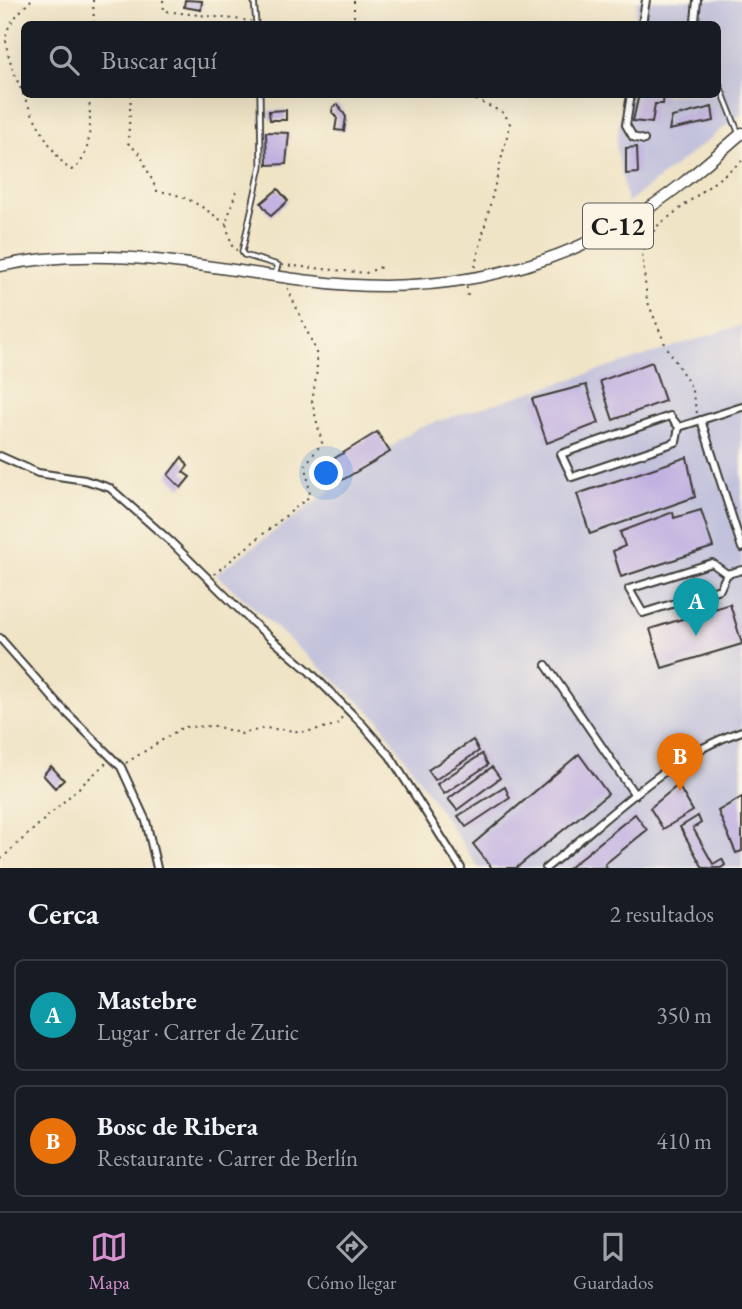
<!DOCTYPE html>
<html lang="es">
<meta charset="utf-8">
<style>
body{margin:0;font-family:"EB Garamond",serif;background:#20242c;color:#f1f3f6}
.you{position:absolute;left:327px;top:474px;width:24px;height:24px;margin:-18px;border:5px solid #fff;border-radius:50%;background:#1a73e8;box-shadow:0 0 0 10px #1a73e833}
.badge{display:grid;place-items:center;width:46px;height:46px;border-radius:50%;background:#d690ce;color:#fff;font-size:23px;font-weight:700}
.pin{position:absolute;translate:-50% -58px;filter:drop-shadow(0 2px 4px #0008)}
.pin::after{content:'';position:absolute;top:37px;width:24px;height:21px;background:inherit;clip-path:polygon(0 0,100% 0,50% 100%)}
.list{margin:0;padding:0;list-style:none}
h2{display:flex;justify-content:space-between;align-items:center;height:91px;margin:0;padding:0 28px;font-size:30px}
h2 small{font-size:23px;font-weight:400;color:#9ea1a6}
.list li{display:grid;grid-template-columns:46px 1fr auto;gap:21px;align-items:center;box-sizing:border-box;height:112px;margin:0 14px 14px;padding:0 14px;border:2px solid #363941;border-radius:10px}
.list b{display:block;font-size:26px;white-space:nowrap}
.list p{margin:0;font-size:23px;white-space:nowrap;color:#9ea1a6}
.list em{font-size:23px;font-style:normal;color:#9ea1a6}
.icon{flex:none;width:38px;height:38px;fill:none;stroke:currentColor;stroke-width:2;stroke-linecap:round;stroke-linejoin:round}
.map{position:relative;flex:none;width:742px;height:868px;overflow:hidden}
.search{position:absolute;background:#171b24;box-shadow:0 7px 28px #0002;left:21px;right:21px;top:21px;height:77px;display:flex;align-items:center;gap:18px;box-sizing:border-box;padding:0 24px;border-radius:10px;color:#9ea1a6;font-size:26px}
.sheet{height:343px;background:#171b24}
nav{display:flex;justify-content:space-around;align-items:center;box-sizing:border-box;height:98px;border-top:2px solid #363941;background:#171b24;font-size:19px;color:#9ea1a6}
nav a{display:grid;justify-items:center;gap:4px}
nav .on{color:#d690ce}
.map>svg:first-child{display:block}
.industrial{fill:#c2c2dc}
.building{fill:#c1b1e1}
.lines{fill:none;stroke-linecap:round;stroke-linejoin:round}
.lane-casing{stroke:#3c3a36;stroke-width:7}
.street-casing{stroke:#3c3a36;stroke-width:10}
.primary-casing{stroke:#3c3a36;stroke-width:13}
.path{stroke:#3c3a36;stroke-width:2;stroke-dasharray:2 5;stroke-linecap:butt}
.lane{stroke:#fff;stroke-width:3.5}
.street{stroke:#fff;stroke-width:6}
.primary{stroke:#fff;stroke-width:10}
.labels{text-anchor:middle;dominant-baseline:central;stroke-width:6;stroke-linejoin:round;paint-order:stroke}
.shield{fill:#fcf5e5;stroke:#5f5d58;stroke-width:2}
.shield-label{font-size:26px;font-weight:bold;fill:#1c1c1c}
</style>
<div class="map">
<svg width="742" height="868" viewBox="0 0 742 868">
<rect width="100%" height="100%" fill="#fcf5e5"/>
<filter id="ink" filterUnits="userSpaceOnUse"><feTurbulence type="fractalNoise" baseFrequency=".0143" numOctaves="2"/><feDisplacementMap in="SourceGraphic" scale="14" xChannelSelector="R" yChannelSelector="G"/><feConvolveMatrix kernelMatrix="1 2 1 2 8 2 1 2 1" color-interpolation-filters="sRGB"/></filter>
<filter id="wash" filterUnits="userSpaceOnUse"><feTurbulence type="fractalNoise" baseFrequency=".00686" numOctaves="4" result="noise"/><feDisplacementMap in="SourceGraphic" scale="28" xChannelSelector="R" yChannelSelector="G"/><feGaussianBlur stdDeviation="1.57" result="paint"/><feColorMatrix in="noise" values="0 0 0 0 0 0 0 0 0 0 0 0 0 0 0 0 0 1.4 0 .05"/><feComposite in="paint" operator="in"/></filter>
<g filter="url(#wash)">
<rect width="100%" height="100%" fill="#f0e4c6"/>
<!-- industrial -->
<g class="industrial">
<polygon points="637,0 742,0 742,114 627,203 616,144 624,95 718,94 718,24 634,24"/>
<polygon points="742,325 742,868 479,868 378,719 216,574 417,428"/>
</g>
<g id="blocks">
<!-- building -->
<g class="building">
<polygon points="185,0 202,1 201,10 184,7"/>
<polygon points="639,94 664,94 663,104 655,104 652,123 633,121"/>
<polygon points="338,104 346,117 344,131 335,130 337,118 332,112 333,107"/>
<polygon points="712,107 714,121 669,130 672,117"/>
<polygon points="286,110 286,120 270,120 269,111"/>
<polygon points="266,132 289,133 286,164 267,165"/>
<polygon points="637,147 638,173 626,174 626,148"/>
<polygon points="278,189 288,201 271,216 261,203"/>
<polygon points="652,362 665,401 613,420 600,381"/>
<polygon points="586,385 599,423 547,443 532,399"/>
<polygon points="377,432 390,452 339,482 327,463"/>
<polygon points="182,457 188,466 183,472 190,477 181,488 168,475"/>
<polygon points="687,457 695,497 590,534 577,494"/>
<polygon points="701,510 713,547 621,577 613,551 625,546 620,532 673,512 674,518"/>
<polygon points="730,604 742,644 662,668 650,629"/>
<polygon points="473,740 479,751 435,780 428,770"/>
<polygon points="482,754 488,765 444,794 437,784"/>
<polygon points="579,754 608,794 516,868 492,868 473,844"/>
<polygon points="51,766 64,780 55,788 43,775"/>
<polygon points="492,767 500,778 457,810 448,799"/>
<polygon points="678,785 693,811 663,829 650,808"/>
<polygon points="505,787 510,798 466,827 458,816"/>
<polygon points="742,797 742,851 736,853 718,811"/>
<polygon points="635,814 647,830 605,864 607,868 569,868"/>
<polygon points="698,816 701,823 693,828 713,864 722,859 725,865 721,868 703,868 680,827"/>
</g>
</g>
</g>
<g filter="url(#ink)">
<use href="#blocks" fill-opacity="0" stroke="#3c3a36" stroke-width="2"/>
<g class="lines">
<!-- lane casing -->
<g class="lane-casing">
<g id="lane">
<polyline points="254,0 256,24"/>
<polyline points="718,81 739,134"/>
<polyline points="260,94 261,166 242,252 244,255 278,265 275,274"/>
</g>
</g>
<!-- street casing -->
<g class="street-casing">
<g id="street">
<polyline points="695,21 697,0"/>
<polyline points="642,24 646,0"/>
<polyline points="631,94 626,125 633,137 644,140"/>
<polygon points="670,416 679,427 676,442 572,477 561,454"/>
<polyline points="701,420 742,548"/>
<polyline points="679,427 742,407"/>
<polyline points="0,456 38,473 85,480 110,488 171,542 252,622 309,671 361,723 390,756 461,868"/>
<polygon points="712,563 727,574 720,589 643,613 629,589"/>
<polyline points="727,574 742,570"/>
<polyline points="0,638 59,705 121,767 146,821 157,868"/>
<polyline points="546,665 635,795"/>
<path d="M546,868C607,820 667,756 742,731"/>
</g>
</g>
<!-- primary casing -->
<g class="primary-casing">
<path id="primary" d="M0,266C105,243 207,268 311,281C423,296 536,277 633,218C673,194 707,163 742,133"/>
</g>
<!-- path -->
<g class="path">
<path d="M31,0C22,10 9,21 6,35C2,60 50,158 71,170C94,160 90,116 89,94"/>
<polyline points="93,0 94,24"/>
<polyline points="163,0 164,11 251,21"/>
<polyline points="354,24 354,0"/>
<path d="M131,94L128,143L140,154L157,191C186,194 203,207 226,224"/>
<polyline points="463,94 504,113 510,124 474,270"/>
<polyline points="236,191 226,224 233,249 237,250"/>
<polyline points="282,265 366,273 381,267"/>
<polyline points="467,287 468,300"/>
<polyline points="697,413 691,387 665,344 647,300 642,253 656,227 742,161"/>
<polyline points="214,574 310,496 306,464 322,443 312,402 317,370 316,351 287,287"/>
<polyline points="126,763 183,727 215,726 242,734 265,728 305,732 336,725 343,716"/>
<polyline points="1,859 106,763"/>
</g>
<!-- lane -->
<use href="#lane" class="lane"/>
<!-- street -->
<use href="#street" class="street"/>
<!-- primary -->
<use href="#primary" class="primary"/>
</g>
</g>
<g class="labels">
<!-- shield labels -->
<rect class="shield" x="583" y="203.5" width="70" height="45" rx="5"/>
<g class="shield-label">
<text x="618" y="226">C-12</text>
</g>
</g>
</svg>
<div class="you"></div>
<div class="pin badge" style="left:696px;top:636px;background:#0f9aa8">A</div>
<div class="pin badge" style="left:680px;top:791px;background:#e8710a">B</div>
<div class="search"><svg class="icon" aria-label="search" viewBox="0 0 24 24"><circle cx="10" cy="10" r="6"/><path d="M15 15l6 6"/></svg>Buscar aquí</div>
</div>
<section class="sheet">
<h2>Cerca<small>2 resultados</small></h2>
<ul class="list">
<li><span class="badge" style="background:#0f9aa8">A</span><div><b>Mastebre</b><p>Lugar · Carrer de Zuric</p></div><em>350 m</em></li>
<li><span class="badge" style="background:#e8710a">B</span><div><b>Bosc de Ribera</b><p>Restaurante · Carrer de Berlín</p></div><em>410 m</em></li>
</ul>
</section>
<nav>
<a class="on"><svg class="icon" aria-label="map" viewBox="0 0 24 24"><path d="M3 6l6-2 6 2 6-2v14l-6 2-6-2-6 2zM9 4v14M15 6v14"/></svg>Mapa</a>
<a><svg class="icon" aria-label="directions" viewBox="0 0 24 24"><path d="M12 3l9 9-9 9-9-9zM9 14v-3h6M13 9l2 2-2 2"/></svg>Cómo llegar</a>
<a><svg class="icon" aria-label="saved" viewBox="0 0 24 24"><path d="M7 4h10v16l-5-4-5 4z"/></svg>Guardados</a>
</nav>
